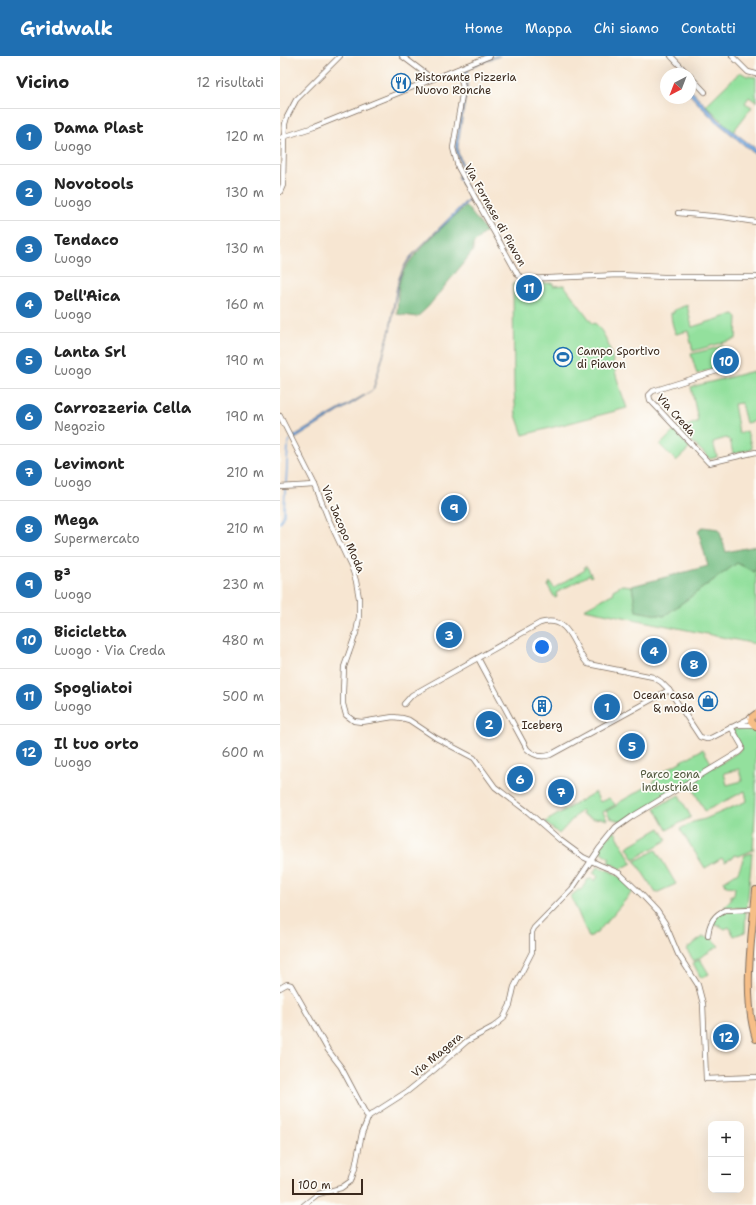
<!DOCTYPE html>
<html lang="it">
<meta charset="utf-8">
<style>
body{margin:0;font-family:"Shantell Sans",sans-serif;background:#f2f2f2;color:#222}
.controls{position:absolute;right:12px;bottom:12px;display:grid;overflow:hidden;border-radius:8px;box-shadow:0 4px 16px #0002}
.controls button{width:36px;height:36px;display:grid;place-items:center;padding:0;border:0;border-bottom:1px solid #e0e0e0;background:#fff;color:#222;font:20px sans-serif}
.compass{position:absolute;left:380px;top:12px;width:36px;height:36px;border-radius:50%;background:#fff;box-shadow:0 4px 16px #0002;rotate:222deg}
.scale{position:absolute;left:12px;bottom:10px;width:71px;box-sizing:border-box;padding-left:4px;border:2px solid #3b2a1e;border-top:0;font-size:11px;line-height:14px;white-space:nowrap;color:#3b2a1e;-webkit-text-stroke:3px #fdfcf7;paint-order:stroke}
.you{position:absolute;left:262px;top:591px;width:14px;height:14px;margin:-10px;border:3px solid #fff;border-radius:50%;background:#1a73e8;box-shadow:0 0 0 6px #1a73e833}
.badge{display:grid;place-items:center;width:26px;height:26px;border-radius:50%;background:#1f6fb2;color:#fff;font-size:13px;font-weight:700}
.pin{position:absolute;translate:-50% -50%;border:2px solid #fff;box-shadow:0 1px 4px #0006}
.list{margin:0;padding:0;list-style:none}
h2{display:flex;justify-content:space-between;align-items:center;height:52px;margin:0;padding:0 16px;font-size:17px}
h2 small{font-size:13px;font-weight:400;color:#767676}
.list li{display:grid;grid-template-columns:26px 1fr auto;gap:12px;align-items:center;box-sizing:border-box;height:56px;padding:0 16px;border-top:1px solid #e0e0e0}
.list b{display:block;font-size:15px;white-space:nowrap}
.list p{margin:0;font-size:13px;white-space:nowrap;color:#767676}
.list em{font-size:13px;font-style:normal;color:#767676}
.map{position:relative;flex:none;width:476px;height:1149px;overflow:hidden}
header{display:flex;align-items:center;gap:24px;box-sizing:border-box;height:56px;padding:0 20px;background:#1f6fb2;color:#fff}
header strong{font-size:19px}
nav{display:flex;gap:22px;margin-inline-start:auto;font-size:14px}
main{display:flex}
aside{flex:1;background:#fff}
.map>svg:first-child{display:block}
.green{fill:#93e09d;stroke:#67855e;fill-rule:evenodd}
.forest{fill:#76be84;stroke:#587451}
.water{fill:#74a9e1;stroke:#586a80}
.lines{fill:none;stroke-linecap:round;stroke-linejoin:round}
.stream{stroke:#74a9e1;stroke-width:1.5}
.minor-casing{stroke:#7d6c5d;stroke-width:6}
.major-casing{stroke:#7d6c5d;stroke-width:8}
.minor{stroke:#fff;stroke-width:4.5}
.major{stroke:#f6be87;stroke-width:6}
.labels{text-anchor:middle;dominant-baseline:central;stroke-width:3.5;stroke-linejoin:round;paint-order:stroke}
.poi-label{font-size:11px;fill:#3b2a1e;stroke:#fdfcf7;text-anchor:start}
.street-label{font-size:11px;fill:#3b2a1e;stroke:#fdfcf7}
.park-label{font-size:11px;fill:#51583e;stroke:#fdfcf7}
</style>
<header>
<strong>Gridwalk</strong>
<nav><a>Home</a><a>Mappa</a><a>Chi siamo</a><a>Contatti</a></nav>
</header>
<main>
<aside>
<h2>Vicino<small>12 risultati</small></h2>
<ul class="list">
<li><span class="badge">1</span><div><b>Dama Plast</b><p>Luogo</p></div><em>120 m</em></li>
<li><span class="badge">2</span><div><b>Novotools</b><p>Luogo</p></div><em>130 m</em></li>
<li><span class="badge">3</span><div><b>Tendaco</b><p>Luogo</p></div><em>130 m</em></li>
<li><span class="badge">4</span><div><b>Dell'Aica</b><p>Luogo</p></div><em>160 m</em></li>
<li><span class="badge">5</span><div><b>Lanta Srl</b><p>Luogo</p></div><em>190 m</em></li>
<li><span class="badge">6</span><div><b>Carrozzeria Cella</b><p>Negozio</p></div><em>190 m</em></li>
<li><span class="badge">7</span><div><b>Levimont</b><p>Luogo</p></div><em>210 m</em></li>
<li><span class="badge">8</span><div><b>Mega</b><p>Supermercato</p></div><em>210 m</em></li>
<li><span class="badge">9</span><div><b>B³</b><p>Luogo</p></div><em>230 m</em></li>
<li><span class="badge">10</span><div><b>Bicicletta</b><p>Luogo · Via Creda</p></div><em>480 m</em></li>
<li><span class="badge">11</span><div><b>Spogliatoi</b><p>Luogo</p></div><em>500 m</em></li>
<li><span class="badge">12</span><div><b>Il tuo orto</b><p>Luogo</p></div><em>600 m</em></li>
</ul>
</aside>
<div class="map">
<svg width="476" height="1149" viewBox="0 0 476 1149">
<rect width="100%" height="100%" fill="#fdfcf7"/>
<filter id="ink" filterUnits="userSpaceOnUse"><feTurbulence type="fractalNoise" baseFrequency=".025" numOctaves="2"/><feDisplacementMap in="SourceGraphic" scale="8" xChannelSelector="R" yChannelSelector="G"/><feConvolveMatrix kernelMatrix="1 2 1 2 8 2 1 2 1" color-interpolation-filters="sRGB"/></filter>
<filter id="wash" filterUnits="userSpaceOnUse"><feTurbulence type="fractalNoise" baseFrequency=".012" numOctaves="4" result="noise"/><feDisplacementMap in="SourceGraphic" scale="16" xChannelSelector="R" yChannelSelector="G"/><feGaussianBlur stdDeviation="0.9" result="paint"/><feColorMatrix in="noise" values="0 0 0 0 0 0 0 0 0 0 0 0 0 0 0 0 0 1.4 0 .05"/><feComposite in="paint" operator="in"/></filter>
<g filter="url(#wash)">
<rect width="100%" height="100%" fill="#f7e6d2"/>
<!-- green -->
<g class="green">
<polygon points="460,16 467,20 476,21 476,46 469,41 465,47 472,51 453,76 426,49"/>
<path d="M273,227V230L284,229L313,268L315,267C330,283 331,298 336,319C339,330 343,341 347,352L243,379L236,359L234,334L233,228Z"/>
<path d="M407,249L412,271L454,258L457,261L456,283L413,295L408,275L396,278C393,272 391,264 391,257H394V254Z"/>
<polygon points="443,290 451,313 442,316 439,308 432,310 432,313 417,318 411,298"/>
<polygon points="474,315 476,332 476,365 466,367 461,347 454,348 459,377 467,375 472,393 453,398 450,384 446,382 433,386 437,401 430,403 399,373 417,366 418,364 411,331"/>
<polygon points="394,375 410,392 396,405 380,389"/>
<polygon points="457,507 474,516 476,511 476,588 304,553 334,537 333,534 342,529 352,530 356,555 384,560"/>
<polygon points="304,511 307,511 312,520 311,521 309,519 276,537 277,541 275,542 268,530 270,526 274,532 305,514"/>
<path d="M467,671L476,675V742L473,794L459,800L454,799L453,801L445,806L442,802L425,812L400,773L413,766L425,763L467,745L465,735L425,755L409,726L343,766L330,762L326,755L336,750L338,747L373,727L377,719L423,693L434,712L462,693L452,674ZM459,713L462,725L447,729L444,717Z"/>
<polygon points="315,736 320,746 329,742 335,748 335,749 323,756 327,764 321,762 313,763 301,758 303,756 301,754 279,778 265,766"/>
<polygon points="399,739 411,761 387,774 375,752"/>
<polygon points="380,772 387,784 354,803 347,791"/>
<polygon points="334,774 352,807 341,813 328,806 330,803 319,793"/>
<polygon points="376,794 396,828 376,837 355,805"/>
<polygon points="472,797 467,852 444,851 451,843 451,839 454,839 455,831 446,830 444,825 458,816 465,799"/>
<path d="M317,811C335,815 341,822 354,834L316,878L315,877L309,882L291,840L298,834H301L308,823L309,824L311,822L315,825L318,820L313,817Z"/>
<polygon points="466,853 465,876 454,880 449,871 445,873 440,870 434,869 433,862 440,856"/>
<polygon points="423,881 431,882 439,890 414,905 406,893"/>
<polygon points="420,903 429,918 421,922 413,907"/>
</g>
<!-- forest -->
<g class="forest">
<path d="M186,150L206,175L193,188V195L148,251L137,261L117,258C118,247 117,235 120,224C125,202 169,166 186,150Z"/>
<polygon points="423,471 439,473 446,496 476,490 476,511 474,516 457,507 384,560 356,555 352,530 428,510 418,474"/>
</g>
<!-- water -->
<g class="water">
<path d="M216,0H220L190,11L187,18V31L178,89V96L184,112L180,120L191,139V141C171,169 131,190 119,222L110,274L93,334L89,337L15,383L12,381L93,334C99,314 105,294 110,274C115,248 114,221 131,200L190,141L178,121L182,111L176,96L175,89L186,33L185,15C191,7 207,4 216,0Z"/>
<polygon points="410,33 440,65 476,93 476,99 432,62 410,39"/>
</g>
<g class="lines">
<!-- stream -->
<g class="stream">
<polyline points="6,429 8,388 10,384"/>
<polyline points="0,467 4,458 5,433"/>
</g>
</g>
</g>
<g filter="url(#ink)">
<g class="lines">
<!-- minor casing -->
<g class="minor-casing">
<g id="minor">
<polyline points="122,0 146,18 150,24"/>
<polyline points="391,0 408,18"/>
<polyline points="452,0 468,16 476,18"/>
<polyline points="176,14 182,26 183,33 173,92 178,111 238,219 245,223 339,219 384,221 476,221"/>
<polyline points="410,20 425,36"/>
<polyline points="0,82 34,71 210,0"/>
<polyline points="0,136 3,129 4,81 5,68 7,61 16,44 60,0"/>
<polyline points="398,157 443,161 476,166"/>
<polyline points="437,315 373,335 369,339 370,344 429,407 476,396"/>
<polyline points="0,360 35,429 48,462 73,515 76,525 79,542 79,561 76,577 64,611 63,636 63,648 66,659 74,665 82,666 113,661 122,662 129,664 156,682 194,702 215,731 248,756 280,784 303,801 320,809 339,817 362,839 377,855 385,867 398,898 418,929 423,948 426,1023 476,1021"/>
<polyline points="0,431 35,429"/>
<path d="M198,602L247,693C254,700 261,702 270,699L389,634"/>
<path d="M124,648L132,639L260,567C292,558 292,593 308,608L373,621L381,626L389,634L420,681L427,683L431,682L472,661"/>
<polyline points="459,669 473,669"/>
<path d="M428,880C429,868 433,859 445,854L474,853"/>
<polyline points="0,932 7,928 11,929 48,994 61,1011 88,1062"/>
<polyline points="24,1149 38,1138 61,1132 71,1125 75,1112 82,1077 89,1060 128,1035 154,1014 187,985 213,971 223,963 230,949 234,931 252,896 252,876 254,872 292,833 319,793 336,772 353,760 459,696 462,693 462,690 451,671"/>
</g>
</g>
<!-- major casing -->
<g class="major-casing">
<g id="major">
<polyline points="476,658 472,661 471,665 476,671"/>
<path d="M476,834C472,881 462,937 476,983"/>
</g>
</g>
<!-- minor -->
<use href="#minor" class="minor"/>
<!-- major -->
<use href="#major" class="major"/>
</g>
</g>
<!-- icons -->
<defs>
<g id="restaurant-ring" transform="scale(1)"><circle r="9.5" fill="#fdfcf7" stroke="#1f6fb2" stroke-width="1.5"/><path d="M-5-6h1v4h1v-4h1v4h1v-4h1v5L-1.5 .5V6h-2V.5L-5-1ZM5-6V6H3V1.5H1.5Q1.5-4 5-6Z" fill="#1f6fb2"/></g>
<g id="stadium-ring" transform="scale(1)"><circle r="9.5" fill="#fdfcf7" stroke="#1f6fb2" stroke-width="1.5"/><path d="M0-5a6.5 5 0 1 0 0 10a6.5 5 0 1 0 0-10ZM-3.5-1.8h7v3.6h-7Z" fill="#1f6fb2"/></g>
<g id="shop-ring" transform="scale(1)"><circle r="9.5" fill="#fdfcf7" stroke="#1f6fb2" stroke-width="1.5"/><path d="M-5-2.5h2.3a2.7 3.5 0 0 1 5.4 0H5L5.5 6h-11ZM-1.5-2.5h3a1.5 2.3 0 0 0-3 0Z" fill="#1f6fb2"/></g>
<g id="building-ring" transform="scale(1)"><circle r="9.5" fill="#fdfcf7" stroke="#1f6fb2" stroke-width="1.5"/><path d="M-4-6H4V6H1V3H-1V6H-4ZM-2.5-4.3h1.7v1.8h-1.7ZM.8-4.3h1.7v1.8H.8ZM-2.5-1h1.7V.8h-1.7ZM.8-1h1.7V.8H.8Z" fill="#1f6fb2"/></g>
</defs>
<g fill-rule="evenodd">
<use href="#restaurant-ring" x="121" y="27"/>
<use href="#stadium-ring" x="283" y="301"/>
<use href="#shop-ring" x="428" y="645"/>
<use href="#building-ring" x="262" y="650"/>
</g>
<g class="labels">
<!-- poi labels -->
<g class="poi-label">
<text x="135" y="21">Ristorante Pizzeria<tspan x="135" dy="13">Nuovo Ronche</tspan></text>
<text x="297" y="295">Campo Sportivo<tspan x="297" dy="13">di Piavon</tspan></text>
<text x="414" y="639" text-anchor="end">Ocean casa<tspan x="414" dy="13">&amp; moda</tspan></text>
<text x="262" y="669" text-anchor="middle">Iceberg</text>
</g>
<!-- street labels -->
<g class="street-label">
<text transform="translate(215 159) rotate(61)">Via Fornase di Piavon</text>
<text transform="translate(396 359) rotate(48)">Via Creda</text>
<text transform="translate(63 473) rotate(67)">Via Jacopo Moda</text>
<text transform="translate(157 999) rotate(-40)">Via Magera</text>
</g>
<!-- park labels -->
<g class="park-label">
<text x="390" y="718">Parco zona<tspan x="390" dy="13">industriale</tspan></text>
</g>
</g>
</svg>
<div class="controls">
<button>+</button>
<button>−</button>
</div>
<svg class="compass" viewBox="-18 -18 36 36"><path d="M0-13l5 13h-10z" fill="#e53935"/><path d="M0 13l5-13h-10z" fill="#767676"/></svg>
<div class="scale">100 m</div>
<div class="you"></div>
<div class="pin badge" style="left:327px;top:651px">1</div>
<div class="pin badge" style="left:209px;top:668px">2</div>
<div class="pin badge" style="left:169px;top:579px">3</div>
<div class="pin badge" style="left:374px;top:595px">4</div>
<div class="pin badge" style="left:352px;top:690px">5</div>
<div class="pin badge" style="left:240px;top:723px">6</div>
<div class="pin badge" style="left:281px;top:736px">7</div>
<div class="pin badge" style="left:414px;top:608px">8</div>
<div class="pin badge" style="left:174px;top:452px">9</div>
<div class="pin badge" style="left:446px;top:305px">10</div>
<div class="pin badge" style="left:249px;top:232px">11</div>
<div class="pin badge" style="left:446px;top:981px">12</div>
</div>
</main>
